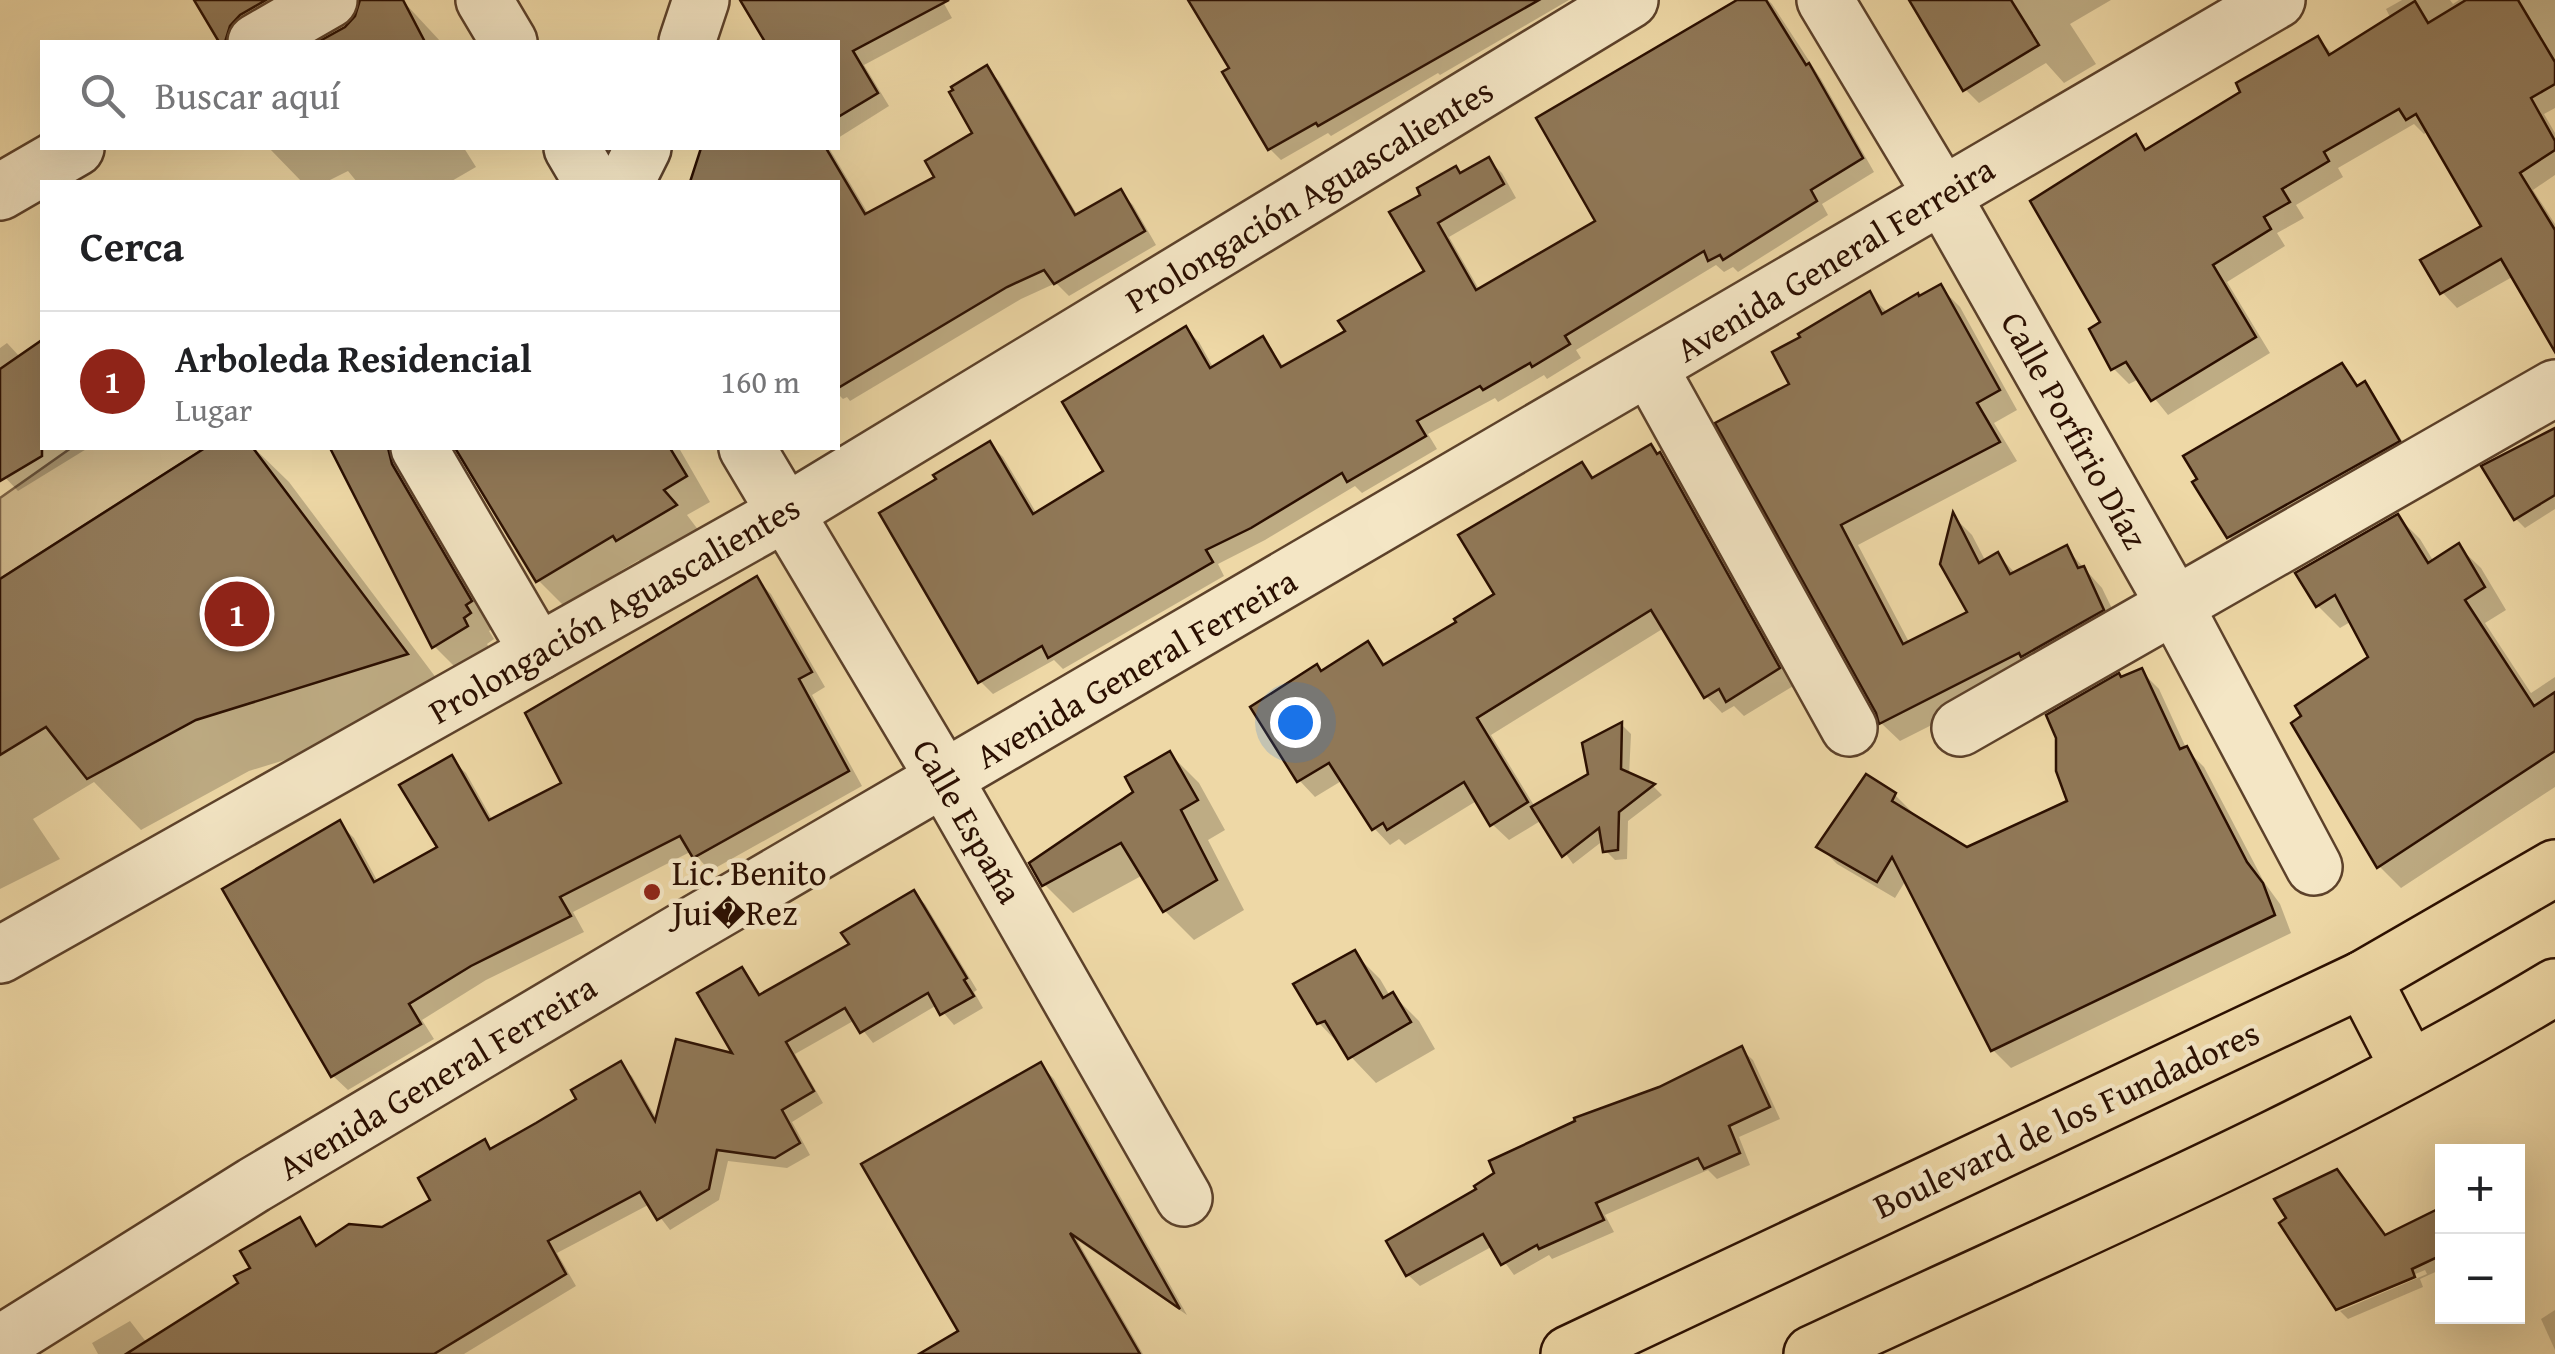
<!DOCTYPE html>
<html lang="es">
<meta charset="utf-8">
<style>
body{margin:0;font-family:"Gentium Book Plus",serif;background:#f6f6f6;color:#202124}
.controls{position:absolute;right:30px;bottom:30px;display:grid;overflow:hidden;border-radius:0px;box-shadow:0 10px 40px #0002}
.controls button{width:90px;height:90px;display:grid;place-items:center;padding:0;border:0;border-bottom:2px solid #e0e0e0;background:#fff;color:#202124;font:50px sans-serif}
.you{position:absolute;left:1295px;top:722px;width:35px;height:35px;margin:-25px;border:8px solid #fff;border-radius:50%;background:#1a73e8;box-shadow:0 0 0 15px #1a73e833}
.badge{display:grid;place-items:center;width:65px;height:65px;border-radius:50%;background:#8f2418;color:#fff;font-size:32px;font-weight:700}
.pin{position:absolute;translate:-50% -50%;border:5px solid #fff;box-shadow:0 2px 10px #0006}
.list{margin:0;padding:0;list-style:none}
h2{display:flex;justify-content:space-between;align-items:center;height:130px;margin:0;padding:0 40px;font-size:42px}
h2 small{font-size:32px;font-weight:400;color:#757577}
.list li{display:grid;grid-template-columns:65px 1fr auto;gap:30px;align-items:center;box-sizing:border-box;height:140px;padding:0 40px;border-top:2px solid #e0e0e0}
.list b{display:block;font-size:38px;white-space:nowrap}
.list p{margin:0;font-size:32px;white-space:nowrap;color:#757577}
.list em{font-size:32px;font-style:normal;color:#757577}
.icon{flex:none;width:55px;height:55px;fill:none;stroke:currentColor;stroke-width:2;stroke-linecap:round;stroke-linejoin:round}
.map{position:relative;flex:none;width:2555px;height:1354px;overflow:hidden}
.search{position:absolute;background:#fff;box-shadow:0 10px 40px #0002;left:40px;top:40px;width:800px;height:110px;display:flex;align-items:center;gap:25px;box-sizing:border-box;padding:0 35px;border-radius:0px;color:#757577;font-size:38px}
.panel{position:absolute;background:#fff;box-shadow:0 10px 40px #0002;left:40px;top:180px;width:800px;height:270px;border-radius:0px}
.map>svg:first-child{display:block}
.green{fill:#cdb68a;stroke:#7c6246;stroke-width:2.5}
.shadow{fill:#0003}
.building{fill:#907857;stroke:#2b0f01;stroke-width:2.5}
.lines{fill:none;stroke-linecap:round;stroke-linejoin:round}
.minor-casing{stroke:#5c412a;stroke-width:60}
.major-casing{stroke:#2b0f01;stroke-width:60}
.minor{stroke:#f4e6c5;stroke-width:55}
.major{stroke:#eed8a6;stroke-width:55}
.poi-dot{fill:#8f2418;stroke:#f4e6c5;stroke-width:4}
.labels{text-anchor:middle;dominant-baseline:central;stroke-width:9;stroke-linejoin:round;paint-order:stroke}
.street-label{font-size:35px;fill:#2b0f01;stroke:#f4e6c5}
.poi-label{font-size:35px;fill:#2b0f01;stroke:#f4e6c5;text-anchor:start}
</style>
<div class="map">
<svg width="2555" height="1354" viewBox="0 0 2555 1354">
<rect width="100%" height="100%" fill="#eed8a6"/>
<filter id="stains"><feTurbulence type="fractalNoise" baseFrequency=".002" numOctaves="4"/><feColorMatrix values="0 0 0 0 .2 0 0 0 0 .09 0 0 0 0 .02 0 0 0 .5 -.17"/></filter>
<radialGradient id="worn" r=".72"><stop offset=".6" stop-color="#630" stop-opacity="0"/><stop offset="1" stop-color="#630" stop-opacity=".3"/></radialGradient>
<!-- green -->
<polygon class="green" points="71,448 205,448 0,579 0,498"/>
<!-- shadow -->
<g class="shadow">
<polygon points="197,0 316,0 298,42 222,42"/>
<polygon points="391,0 402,0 441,42 323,42"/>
<polygon points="747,0 942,0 952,18 864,65 889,106 838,138 838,42 768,42 746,4"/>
<polygon points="1198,0 1569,0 1440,75 1438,73 1331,136 1328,133 1281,160 1270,149 1225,73 1233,69"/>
<polygon points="1742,0 1768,0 1772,4 1821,79 1874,172 1822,204 1828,215 1738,272 1733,267 1724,272 1716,265 1576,350 1581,358 1547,379 1544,375 1498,402 1495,398 1428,434 1437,449 1362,493 1355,486 1265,540 1218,564 1224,576 1063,669 1054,660 993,694 980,681 939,480 990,444 1003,457 1037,514 1107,471 1186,329 1199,342 1214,369 1263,340 1285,368 1348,331 1427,272 1424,196 1456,169 1462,175 1488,160 1502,173 1516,198 1449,237 1480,291 1598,222"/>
<polygon points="1909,0 2111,0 2070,24 2096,64 2064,83 2046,63 1979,103 1965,89 1941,48 1929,37"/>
<polygon points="2402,0 2450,0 2453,4 2459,0 2555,0 2555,108 2544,114 2555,133 2555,175 2533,190 2555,224 2555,347 2514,276 2457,308 2442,292 2484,227 2429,130 2424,134 2414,124 2338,168 2343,177 2296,205 2304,218 2277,233 2285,246 2227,282 2270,353 2168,415 2139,379 2129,384 2113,368 2104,323 2135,137 2149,151 2243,93 2318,39 2334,55 2391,19 2386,9"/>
<polygon points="986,68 999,81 1078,216 1120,192 1133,205 1156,245 1069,296 1056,283 1021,299 850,401 847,397 843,399 838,394 838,182 694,182 702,148 829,148 869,215 938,178 976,134"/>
<polygon points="269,148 464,148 476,167 450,182 357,182 348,171 326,182 302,182"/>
<polygon points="1941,288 1960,307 2017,410 1994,423 2017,461 1858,545 1910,644 1971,614 1954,517 1972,535 1986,562 1998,555 2016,574 2066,548 2102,588 2122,629 1900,741 1881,723 1792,385 1869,294 1888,313"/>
<polygon points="7,343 21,358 42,343 42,448 88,448 18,491 0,472 0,348"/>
<polygon points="2342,366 2359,387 2365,384 2374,394 2408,451 2239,547 2229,537"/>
<polygon points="1650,447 1676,471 1795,685 1744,716 1734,706 1722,713 1706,696 1664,628 1491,735 1535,807 1591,775 1622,725 1631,734 1629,776 1653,786 1662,795 1628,821 1627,859 1615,860 1605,850 1604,840 1573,864 1542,820 1509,840 1492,824 1478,800 1405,845 1399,839 1390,845 1374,828 1343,780 1315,797 1299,780 1323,673 1368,645 1387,666 1460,623 1497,595 1582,466 1596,479"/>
<polygon points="209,448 254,448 289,482 458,707 249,771 141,830 94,782 33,819 60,859 0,889 0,582"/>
<polygon points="332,448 426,448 495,627 489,631 494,639 487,644 492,652 459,671 434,646"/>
<polygon points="458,448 679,448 710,502 687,515 699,531 642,564 639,560 563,605 538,580"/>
<polygon points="2555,472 2555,509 2525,528 2516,519"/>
<polygon points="2398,517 2420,539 2434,562 2458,546 2481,568 2506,610 2485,623 2531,693 2555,677 2555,787 2401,888 2379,866 2372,658 2352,621 2340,628 2318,606 2298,574"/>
<polygon points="756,579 771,594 825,687 812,695 862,786 710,871 692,851 573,912 584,932 486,980 422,1020 434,1039 348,1090 333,1076 225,890 339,823 354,838 378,882 440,848 451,759 466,773 493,821 565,784"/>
<polygon points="2141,671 2159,689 2187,750 2204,767 2264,882 2280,904 2291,933 2011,1068 1993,1050 1906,880 1895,898 1837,864 1819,846 1895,795 1913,813 1911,815 1967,850 2070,802 2122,680"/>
<polygon points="1170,754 1199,783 1225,830 1208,840 1244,910 1194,940 1165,911 1143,875 1073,913 1044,884 1136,793"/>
<polygon points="913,893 925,904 977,990 974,992 983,1008 954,1025 937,1005 873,1043 855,1020 795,1054 823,1103 792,1122 810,1155 787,1168 728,1161 719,1200 670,1230 650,1204 557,1253 576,1286 464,1354 98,1354 92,1343 130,1321 147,1343 241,1284 299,1220 319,1247 383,1229 434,1201 485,1143 493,1150 580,1100 620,1065 632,1076 658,1121 737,1057 742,970 762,996 853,945"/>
<polygon points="1354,953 1380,979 1390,996 1393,995 1419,1021 1435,1049 1376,1083 1319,1023"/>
<polygon points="1741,1049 1753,1060 1780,1119 1739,1137 1750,1165 1717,1179 1708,1170 1605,1215 1614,1232 1552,1259 1549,1255 1514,1275 1493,1246 1420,1286 1408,1275 1660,1089"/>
<polygon points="1041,1065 1054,1079 1187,1315 1077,1240 1143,1354 924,1354 962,1332"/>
<polygon points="2337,1172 2387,1237 2442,1210 2442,1269 2420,1279 2423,1287 2348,1319 2340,1311 2427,1274 2425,1270 2337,1307"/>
<polygon points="2555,1310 2555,1350 2541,1319"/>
</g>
<!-- building -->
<g class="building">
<polygon points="194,0 266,0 240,15 230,26 225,42 219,42"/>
<polygon points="360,0 403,0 425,42 318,42 345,27 355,16"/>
<polygon points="740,0 949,0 853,51 878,93 838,117 838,42 765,42"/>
<polygon points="1188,0 1539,0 1318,126 1316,123 1268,150 1222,72 1229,68"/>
<polygon points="1737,0 1766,0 1806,65 1809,63 1863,158 1811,190 1817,201 1723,260 1720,255 1708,261 1704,251 1565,336 1570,344 1532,367 1530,363 1483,390 1480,386 1417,421 1426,436 1347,482 1342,473 1251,528 1206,550 1213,562 1048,658 1042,646 978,683 879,513 936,479 933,475 990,441 1033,514 1103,471 1062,402 1186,326 1210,368 1263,336 1281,367 1345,331 1338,321 1424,271 1389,212 1420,195 1417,188 1456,166 1460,173 1489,157 1504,184 1438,223 1476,290 1595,221 1536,118"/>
<polygon points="1909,0 2011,0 2039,45 1963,91"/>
<polygon points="2466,0 2518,0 2555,62 2555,84 2531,98 2555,141 2555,150 2520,173 2555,230 2555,352 2501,259 2440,294 2420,260 2481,226 2416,114 2406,120 2399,109 2324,152 2329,161 2282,189 2290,202 2264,217 2271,229 2213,265 2256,337 2151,401 2126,362 2111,370 2089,329 2100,322 2030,201 2136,134 2145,150 2240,92 2236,83 2318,36 2329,55 2415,1 2428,23"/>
<polygon points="987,65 1075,215 1121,189 1145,231 1054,284 1044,270 1007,287 838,388 838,182 690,182 701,148 826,148 865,214 934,177 925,161 972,133 949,92 953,90 951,87"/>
<polygon points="1941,284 2000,390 1977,403 2000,442 1841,525 1903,644 1967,612 1940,564 1953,512 1979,563 1998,552 2010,574 2067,545 2078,568 2084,566 2104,610 2021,657 2019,653 1879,724 1876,713 1715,423 1789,384 1772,352 1800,337 1798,334 1870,291 1882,314 1918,293 1919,296"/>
<polygon points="42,340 42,456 0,481 0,369"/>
<polygon points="2342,363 2357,386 2365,381 2400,441 2227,538 2192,482 2197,479 2183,456"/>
<polygon points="2555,428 2555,495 2514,520 2481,466"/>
<polygon points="1651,444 1657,454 1660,452 1780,668 1726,702 1719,689 1704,698 1651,610 1477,718 1528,802 1490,826 1464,782 1387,830 1383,823 1372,830 1329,763 1297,782 1250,707 1317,664 1321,671 1368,641 1383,665 1456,622 1454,619 1494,594 1458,535 1582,462 1592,478"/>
<polygon points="205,448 253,448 408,654 196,720 87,779 46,727 0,755 0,579"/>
<polygon points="330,448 388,448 392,464 472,601 466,605 471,613 464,618 468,626 432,648"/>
<polygon points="455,448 670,448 687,476 664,490 677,505 616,541 613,536 536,582"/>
<polygon points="2398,514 2428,563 2459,543 2485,587 2465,600 2534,706 2555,692 2555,751 2377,868 2291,723 2301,716 2295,706 2368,657 2335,595 2316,607 2295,573"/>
<polygon points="757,576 812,672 799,679 849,771 693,858 680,836 560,897 571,916 471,966 409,1004 421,1024 331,1077 222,889 340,820 374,882 437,847 399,785 452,755 489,820 561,783 525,713"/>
<polygon points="2142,668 2180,749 2187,746 2247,862 2263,883 2275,915 1991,1051 1892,857 1877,882 1816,847 1866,774 1896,793 1892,801 1967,847 2067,801 2056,771 2056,738 2046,715 2119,673 2121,677"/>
<polygon points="1622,722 1621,769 1655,784 1619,812 1618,850 1603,852 1599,828 1562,857 1531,807 1588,774 1582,743"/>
<polygon points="1170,751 1198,800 1181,810 1217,880 1163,912 1121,843 1042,886 1029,863 1133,792 1125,777"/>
<polygon points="914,890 967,978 964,980 974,996 940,1015 928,993 860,1033 845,1008 786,1042 814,1091 782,1110 800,1143 775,1158 717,1150 709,1189 657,1220 640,1192 548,1241 566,1274 434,1354 126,1354 238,1283 234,1276 250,1268 240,1251 300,1217 316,1246 349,1224 382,1227 430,1200 418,1178 485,1139 490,1149 536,1123 576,1099 571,1090 621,1061 655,1121 676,1039 732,1053 697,993 742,967 759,995 849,944 841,933"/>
<polygon points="1355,950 1383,998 1393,992 1411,1022 1348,1059 1325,1021 1317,1024 1293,984"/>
<polygon points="1742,1046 1770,1107 1729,1126 1740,1153 1704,1169 1698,1158 1596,1203 1604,1220 1539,1249 1537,1245 1501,1265 1483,1234 1406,1276 1386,1241 1476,1189 1474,1186 1494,1173 1489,1161 1575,1121 1574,1118 1659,1087"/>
<polygon points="1041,1062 1180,1309 1070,1233 1140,1354 919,1354 958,1331 861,1164"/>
<polygon points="2337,1169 2385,1235 2442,1207 2442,1255 2412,1269 2415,1277 2336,1310 2279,1223 2286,1218 2274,1199"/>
</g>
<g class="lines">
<!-- minor casing -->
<g class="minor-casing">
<g id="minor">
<polyline points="484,0 509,42"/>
<polyline points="1825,0 1942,195 2174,604 2314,867"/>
<polyline points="256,42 329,0"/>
<polyline points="687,42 701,0"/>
<polyline points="572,148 592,182"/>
<polyline points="626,182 643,148"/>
<polyline points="0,192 76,148"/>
<polyline points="1650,369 1849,728"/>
<polyline points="419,448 538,652"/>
<polyline points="747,448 945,780 1184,1198"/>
<polyline points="1960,728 2555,388"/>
<polyline points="0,955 785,513 1630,0"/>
<polyline points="0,1344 254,1185 684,930 2277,0"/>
</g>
</g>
<!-- major casing -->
<g class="major-casing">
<g id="major">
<polyline points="2363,979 2409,1068"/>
<polyline points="1569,1354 2363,979 2555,868"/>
<path d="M1812,1354C2061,1237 2319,1129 2555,987"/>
</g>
</g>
<!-- minor -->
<use href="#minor" class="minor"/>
<!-- major -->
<use href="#major" class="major"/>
</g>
<!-- markers -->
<circle class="poi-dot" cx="652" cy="892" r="10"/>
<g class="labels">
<!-- street labels -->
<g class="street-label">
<text transform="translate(1309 195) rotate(-31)">Prolongación Aguascalientes</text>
<text transform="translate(1835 259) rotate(-31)">Avenida General Ferreira</text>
<text transform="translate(2075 430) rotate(61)">Calle Porfirio Díaz</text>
<text transform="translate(614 609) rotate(-30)">Prolongación Aguascalientes</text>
<text transform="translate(1136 668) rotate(-30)">Avenida General Ferreira</text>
<text transform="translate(968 821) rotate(60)">Calle España</text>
<text transform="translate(437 1077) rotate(-31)">Avenida General Ferreira</text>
<text transform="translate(2066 1119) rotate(-25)">Boulevard de los Fundadores</text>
</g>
<!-- poi labels -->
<g class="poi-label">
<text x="672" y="872">Lic. Benito<tspan x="672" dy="40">Jui�Rez</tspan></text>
</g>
</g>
<rect width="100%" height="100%" filter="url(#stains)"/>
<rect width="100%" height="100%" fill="url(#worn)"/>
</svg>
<div class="controls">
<button>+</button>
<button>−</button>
</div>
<div class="you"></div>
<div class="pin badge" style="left:237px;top:614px">1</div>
<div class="search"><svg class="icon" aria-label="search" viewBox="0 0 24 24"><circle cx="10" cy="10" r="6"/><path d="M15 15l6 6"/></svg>Buscar aquí</div>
<section class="panel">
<h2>Cerca<small></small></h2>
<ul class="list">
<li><span class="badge">1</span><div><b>Arboleda Residencial</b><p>Lugar</p></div><em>160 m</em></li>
</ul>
</section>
</div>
